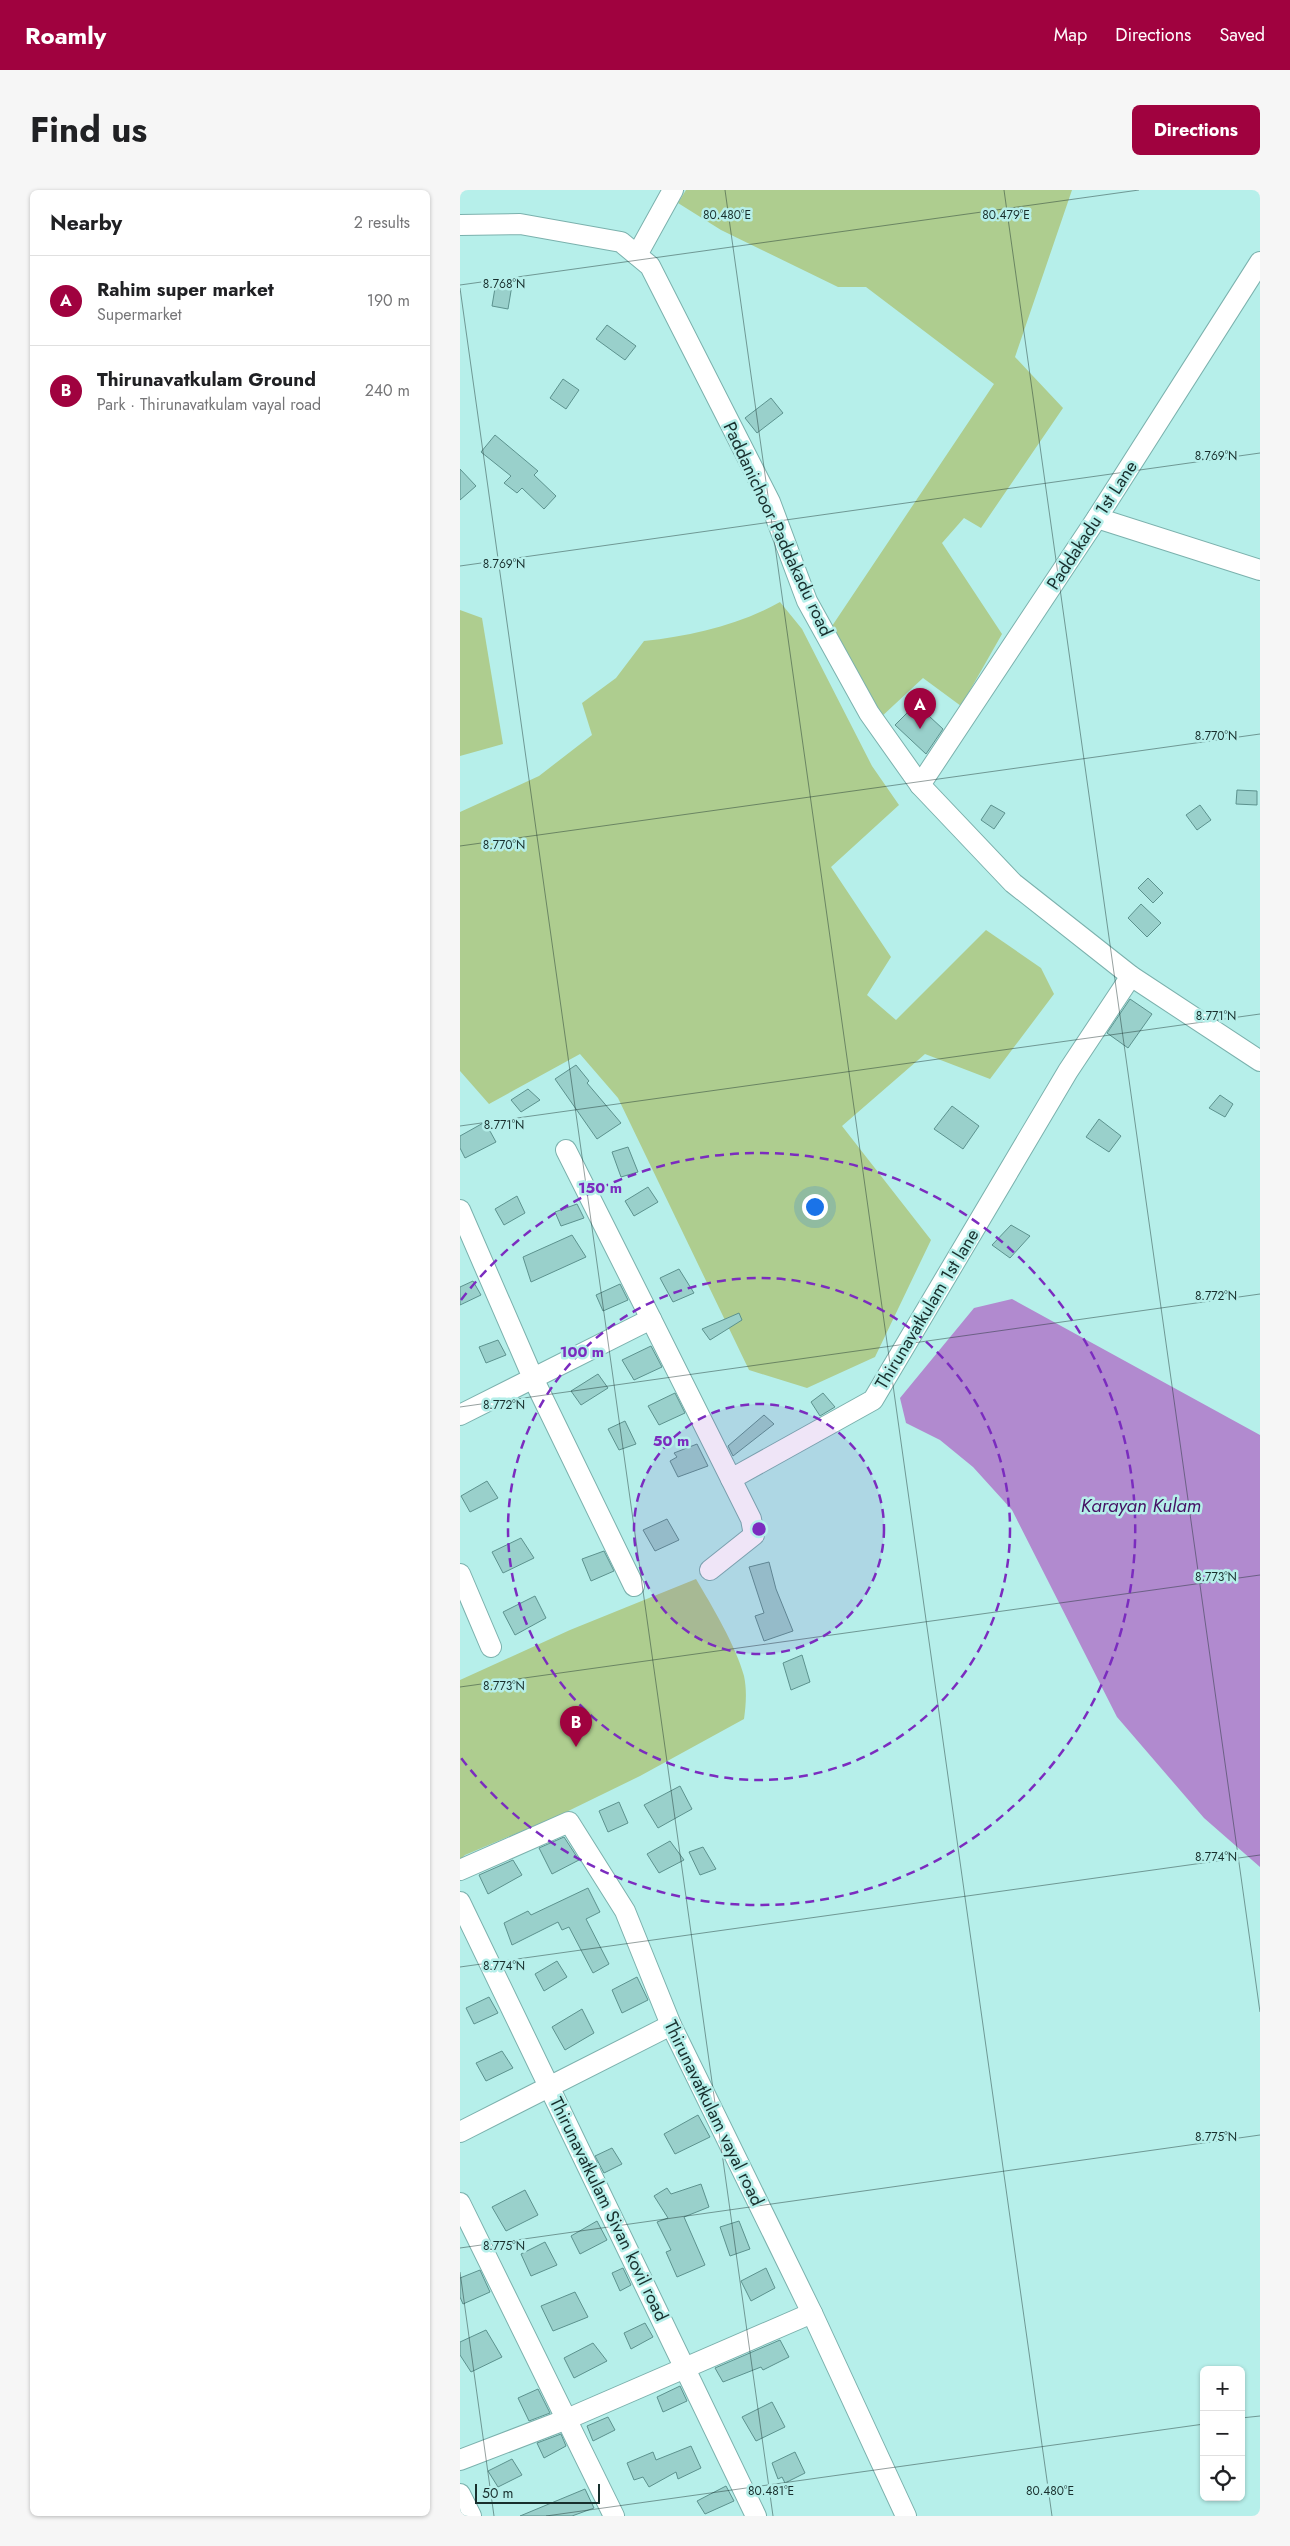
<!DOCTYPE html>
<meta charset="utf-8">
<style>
body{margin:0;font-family:Jost,sans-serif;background:#f6f6f6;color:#202124}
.controls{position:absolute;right:15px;bottom:15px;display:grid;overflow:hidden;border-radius:8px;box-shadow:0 1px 4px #0004}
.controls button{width:45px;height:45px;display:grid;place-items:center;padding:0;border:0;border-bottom:1px solid #e0e0e0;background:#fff;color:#202124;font:25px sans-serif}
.scale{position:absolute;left:15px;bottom:12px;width:125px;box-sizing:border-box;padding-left:5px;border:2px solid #182f2d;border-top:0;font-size:14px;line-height:18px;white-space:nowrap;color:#182f2d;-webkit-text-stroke:4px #b6efea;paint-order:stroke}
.you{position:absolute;left:354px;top:1016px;width:18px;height:18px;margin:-12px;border:4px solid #fff;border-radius:50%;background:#1a73e8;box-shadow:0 0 0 8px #1a73e833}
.badge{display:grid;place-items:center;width:32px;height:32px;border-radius:50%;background:#a0023f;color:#fff;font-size:16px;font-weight:700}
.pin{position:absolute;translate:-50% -41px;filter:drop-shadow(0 1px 2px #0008)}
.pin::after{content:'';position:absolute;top:26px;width:18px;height:15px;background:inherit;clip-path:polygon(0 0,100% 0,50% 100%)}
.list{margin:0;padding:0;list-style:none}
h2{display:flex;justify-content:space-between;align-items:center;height:65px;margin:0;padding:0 20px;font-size:21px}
h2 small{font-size:16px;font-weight:400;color:#757577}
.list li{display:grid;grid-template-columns:32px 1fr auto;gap:15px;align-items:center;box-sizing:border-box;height:90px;padding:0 20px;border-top:1px solid #e0e0e0}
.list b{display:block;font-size:19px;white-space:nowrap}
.list p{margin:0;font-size:16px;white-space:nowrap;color:#757577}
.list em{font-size:16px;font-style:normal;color:#757577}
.icon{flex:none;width:28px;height:28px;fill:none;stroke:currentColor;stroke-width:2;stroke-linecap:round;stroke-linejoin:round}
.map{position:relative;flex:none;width:800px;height:2326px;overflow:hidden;border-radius:8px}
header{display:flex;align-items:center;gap:30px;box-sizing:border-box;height:70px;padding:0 25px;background:#a0023f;color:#fff}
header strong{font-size:24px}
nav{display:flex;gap:28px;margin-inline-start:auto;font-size:18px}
.intro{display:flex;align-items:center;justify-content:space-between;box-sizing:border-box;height:120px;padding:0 30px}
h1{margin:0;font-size:35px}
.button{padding:12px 22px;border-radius:8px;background:#a0023f;color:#fff;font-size:18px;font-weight:700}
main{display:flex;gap:30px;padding:0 30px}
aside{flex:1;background:#fff;border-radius:8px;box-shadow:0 1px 4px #0004}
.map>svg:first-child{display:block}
.green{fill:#aecd8f}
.water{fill:#b18acf}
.building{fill:#99d0cb;stroke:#5c928e}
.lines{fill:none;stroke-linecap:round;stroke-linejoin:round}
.street-casing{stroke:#7bb1ad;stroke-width:22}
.street{stroke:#fff;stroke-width:20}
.ticks{fill:none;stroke:#182f2d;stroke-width:1;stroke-opacity:0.45}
.ring{fill:none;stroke:#7b2cbf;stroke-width:2.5;stroke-dasharray:9 6}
.labels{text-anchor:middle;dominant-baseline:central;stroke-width:5;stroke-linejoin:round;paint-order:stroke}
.street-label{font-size:18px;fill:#182f2d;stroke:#b6efea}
.water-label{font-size:19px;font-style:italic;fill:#451063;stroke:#b6efea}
.ticks-label{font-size:12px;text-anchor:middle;fill:#182f2d;stroke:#b6efea;stroke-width:5;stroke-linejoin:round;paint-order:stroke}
.centre{fill:#7b2cbf;stroke:#b6efea;stroke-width:2.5}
.ring-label{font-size:15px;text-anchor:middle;font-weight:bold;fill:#7b2cbf;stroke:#b6efea;stroke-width:5;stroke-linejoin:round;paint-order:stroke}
</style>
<header>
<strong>Roamly</strong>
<nav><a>Map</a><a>Directions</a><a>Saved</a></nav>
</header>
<div class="intro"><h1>Find us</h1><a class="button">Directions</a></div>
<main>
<aside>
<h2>Nearby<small>2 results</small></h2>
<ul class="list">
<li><span class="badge">A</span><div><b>Rahim super market</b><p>Supermarket</p></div><em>190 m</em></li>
<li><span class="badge">B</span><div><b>Thirunavatkulam Ground</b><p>Park · Thirunavatkulam vayal road</p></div><em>240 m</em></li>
</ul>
</aside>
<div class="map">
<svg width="800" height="2326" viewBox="0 0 800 2326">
<rect width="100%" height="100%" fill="#b6efea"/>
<!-- green -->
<g class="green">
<polygon points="226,0 612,0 555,167 603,218 521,338 504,328 482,353 542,444 501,516 463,488 420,528 368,442 534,194 406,97 378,97 261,40 218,13"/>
<path d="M320,412L342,439L412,576L439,615L371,677L431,767L407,805L436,830L526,740L581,778L594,804L530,889L465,864L382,936L471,1050L415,1167L347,1198L289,1180L158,908L120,864L29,914L0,881V622L79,586L132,545L122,513L156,488L184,451C231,446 279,435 320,412Z"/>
<polygon points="0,420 22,428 43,554 0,566"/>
<path d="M236,1389C252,1416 276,1456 284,1486C287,1500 286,1515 284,1529L180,1586L100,1625L5,1665L0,1670V1490L110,1440Z"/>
</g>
<!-- water -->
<polygon class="water" points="552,1109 800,1245 800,1677 744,1628 657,1527 552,1320 513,1277 480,1250 446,1233 440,1208 514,1118"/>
<!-- building -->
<g class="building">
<polygon points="36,92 52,95 48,119 32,116"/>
<polygon points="147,135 176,156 165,170 136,149"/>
<polygon points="103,189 119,200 106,219 90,208"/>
<polygon points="311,208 323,223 297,243 285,228"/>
<polygon points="35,245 78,281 74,285 96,306 84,319 62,298 57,303 44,293 51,286 21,262"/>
<polygon points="0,279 16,296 0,310"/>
<polygon points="456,514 483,539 466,564 435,535"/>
<polygon points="777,600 797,601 797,615 776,614"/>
<polygon points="531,615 545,623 534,639 521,630"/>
<polygon points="740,615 751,630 737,640 726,625"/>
<polygon points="688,688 703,703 693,713 678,698"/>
<polygon points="681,714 701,733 687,747 668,728"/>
<polygon points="670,809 692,824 668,858 647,843"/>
<polygon points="116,875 129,891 127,893 161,933 137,949 95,889"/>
<polygon points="68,899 80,910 61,922 51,910"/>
<polygon points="760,905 773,914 765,927 749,918"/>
<polygon points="492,916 519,936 503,959 474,939"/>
<polygon points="639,929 661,946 649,962 626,947"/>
<polygon points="25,932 36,952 5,968 0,958 0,946"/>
<polygon points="168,957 178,982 161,987 152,962"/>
<polygon points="188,997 198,1012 174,1026 165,1011"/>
<polygon points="57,1006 65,1023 44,1035 35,1019"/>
<polygon points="117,1014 124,1028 101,1036 95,1022"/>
<polygon points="551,1035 570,1046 550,1068 532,1055"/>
<polygon points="112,1045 126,1067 71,1092 63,1067"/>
<polygon points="219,1079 234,1103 213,1112 200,1088"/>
<polygon points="13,1091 21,1105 0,1115 0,1097"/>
<polygon points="160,1094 168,1110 143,1121 136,1105"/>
<polygon points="279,1123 282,1130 250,1150 242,1139"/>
<polygon points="38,1150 46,1165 26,1173 19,1157"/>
<polygon points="191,1156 202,1177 174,1190 162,1170"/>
<polygon points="138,1184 148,1198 121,1215 111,1201"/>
<polygon points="215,1203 225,1223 199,1235 188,1216"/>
<polygon points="363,1203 375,1217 360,1226 351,1212"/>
<polygon points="304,1225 314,1234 273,1266 268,1256"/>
<polygon points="165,1231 176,1254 159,1260 148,1239"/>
<polygon points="237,1254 248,1276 218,1287 210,1271 217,1267 214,1263"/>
<polygon points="27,1291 38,1308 10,1322 1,1306"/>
<polygon points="207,1329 219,1350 195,1361 183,1340"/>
<polygon points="61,1348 74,1368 43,1383 32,1362"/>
<polygon points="144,1361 154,1381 131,1391 122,1369"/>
<polygon points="309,1372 316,1399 333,1441 304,1451 295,1426 304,1423 289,1377"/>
<polygon points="75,1406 86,1428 55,1445 43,1422"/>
<polygon points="342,1465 350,1492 331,1500 323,1473"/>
<polygon points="220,1596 232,1619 198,1638 184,1615"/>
<polygon points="159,1612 168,1633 148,1642 139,1621"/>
<polygon points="104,1647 119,1670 92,1684 79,1658"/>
<polygon points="210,1651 224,1670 199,1683 187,1664"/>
<polygon points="243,1657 256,1679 240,1685 229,1662"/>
<polygon points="53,1670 62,1685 28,1704 19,1685"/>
<polygon points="128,1698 140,1722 126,1729 149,1774 133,1783 109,1737 102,1740 98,1732 52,1755 44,1733 68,1721 71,1725"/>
<polygon points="97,1771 107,1787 84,1801 75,1784"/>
<polygon points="177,1787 188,1810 162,1823 152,1800"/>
<polygon points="29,1807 38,1823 14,1834 6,1818"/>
<polygon points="122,1819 134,1843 105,1860 92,1837"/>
<polygon points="42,1861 53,1878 26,1891 16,1873"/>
<polygon points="238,1925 250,1947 215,1964 204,1944"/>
<polygon points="152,1958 162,1974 144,1983 135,1966"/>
<polygon points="241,1994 249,2017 224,2027 245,2075 217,2087 206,2062 211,2060 197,2032 208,2028 194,2006 207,1998 211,2004"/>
<polygon points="65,2000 78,2025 46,2041 32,2017"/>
<polygon points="137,2031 147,2050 120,2064 111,2046"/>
<polygon points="279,2031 290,2059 270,2066 260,2037"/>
<polygon points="85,2052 97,2075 71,2086 61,2064"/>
<polygon points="163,2078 171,2095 160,2101 152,2083"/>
<polygon points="306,2078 315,2098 291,2111 281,2091"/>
<polygon points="20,2080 30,2102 3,2114 0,2107 0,2088"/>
<polygon points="115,2102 128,2127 93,2141 81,2116"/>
<polygon points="185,2133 193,2147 171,2159 164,2143"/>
<polygon points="26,2140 42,2167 11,2182 0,2165 0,2152"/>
<polygon points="320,2150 329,2167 303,2180 301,2177 263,2192 255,2178"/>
<polygon points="133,2153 147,2171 114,2188 104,2168"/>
<polygon points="220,2196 227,2211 203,2222 197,2207"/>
<polygon points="78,2199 90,2223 69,2231 58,2208"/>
<polygon points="312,2212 325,2237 296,2251 282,2227"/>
<polygon points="148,2227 155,2240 133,2251 127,2236"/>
<polygon points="101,2244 106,2256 84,2268 77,2253"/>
<polygon points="231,2256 241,2278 218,2289 216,2282 189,2297 183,2287 174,2290 167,2273 193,2262 196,2270"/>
<polygon points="335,2262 345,2283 325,2293 322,2287 318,2289 312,2273"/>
<polygon points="52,2269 62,2285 38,2297 28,2281"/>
<polygon points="266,2296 274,2311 245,2324 237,2311"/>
<polygon points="125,2299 134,2318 112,2326 60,2326"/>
</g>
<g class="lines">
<!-- street casing -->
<g class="street-casing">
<g id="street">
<polyline points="0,35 60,34 161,52 190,76 310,312 347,411 409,523 460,595 553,693 671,786 800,871"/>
<polyline points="177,65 213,0"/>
<polyline points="637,328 800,380"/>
<polyline points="460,595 637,328 800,72"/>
<polyline points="106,960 191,1129"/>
<polyline points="0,1020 73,1188 174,1396"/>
<polyline points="0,1225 191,1129 271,1289 413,1210 608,881 671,786"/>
<polyline points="250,1380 294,1345 291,1329 271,1289"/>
<polyline points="0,1384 31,1457"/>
<polyline points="0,1680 109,1632 165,1721 211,1835 352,2123 446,2326"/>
<polyline points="0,1712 296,2326"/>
<polyline points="0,1942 211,1835"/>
<polyline points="0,2013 154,2326"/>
<polyline points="0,2270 107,2229 352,2123"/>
<polyline points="0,2304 11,2326"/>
</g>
</g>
<!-- street -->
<use href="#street" class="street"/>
</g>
<!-- ticks -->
<path class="ticks" d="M265,0L592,2326M544,0L800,1822M0,95L679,0M0,98L313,2326M0,376L800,263M0,656L800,544M0,936L800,824M0,1217L800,1104M0,1497L800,1385M0,1777L800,1665M0,2058L800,1945M0,2082L34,2326M781,2228L800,2226M86,2326L744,2234"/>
<!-- distance rings -->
<circle cx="299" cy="1339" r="125" fill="#7b2cbf" fill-opacity=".12"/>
<g class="ring">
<circle cx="299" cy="1339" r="125"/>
<circle cx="299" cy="1339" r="251"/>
<path d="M1 1110A376 376 0 1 1 1 1568"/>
</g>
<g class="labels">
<!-- street labels -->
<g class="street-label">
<text transform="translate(632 335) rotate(-57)">Paddakadu 1st Lane</text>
<text transform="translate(318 339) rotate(65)">Paddanichoor Paddakadu road</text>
<text transform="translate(467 1119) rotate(-59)">Thirunavatkulam 1st lane</text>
<text transform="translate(254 1923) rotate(64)">Thirunavatkulam vayal road</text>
<text transform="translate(149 2019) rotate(64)">Thirunavatkulam Sivan kovil road</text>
</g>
<!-- water labels -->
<g class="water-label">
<text x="681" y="1315">Karayan Kulam</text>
</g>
</g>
<g class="ticks-label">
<text x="267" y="29">80.480°E</text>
<text x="546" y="29">80.479°E</text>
<text x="44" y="98">8.768°N</text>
<text x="756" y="270">8.769°N</text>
<text x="44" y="378">8.769°N</text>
<text x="756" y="550">8.770°N</text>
<text x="44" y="659">8.770°N</text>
<text x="756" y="830">8.771°N</text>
<text x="44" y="939">8.771°N</text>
<text x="756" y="1110">8.772°N</text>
<text x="44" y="1219">8.772°N</text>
<text x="756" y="1391">8.773°N</text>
<text x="44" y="1500">8.773°N</text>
<text x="756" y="1671">8.774°N</text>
<text x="44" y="1780">8.774°N</text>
<text x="756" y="1951">8.775°N</text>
<text x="44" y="2060">8.775°N</text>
<text x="311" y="2305">80.481°E</text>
<text x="590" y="2305">80.480°E</text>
</g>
<circle cx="299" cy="1339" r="8" class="centre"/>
<g class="ring-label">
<text x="140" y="1003">150 m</text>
<text x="122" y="1167">100 m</text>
<text x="211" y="1256">50 m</text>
</g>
</svg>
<div class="controls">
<button>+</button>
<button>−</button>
<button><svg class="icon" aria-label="locate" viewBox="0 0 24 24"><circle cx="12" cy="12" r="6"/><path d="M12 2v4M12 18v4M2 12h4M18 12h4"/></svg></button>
</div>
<div class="scale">50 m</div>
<div class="you"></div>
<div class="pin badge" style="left:460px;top:539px">A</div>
<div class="pin badge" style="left:116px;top:1557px">B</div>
</div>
</main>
